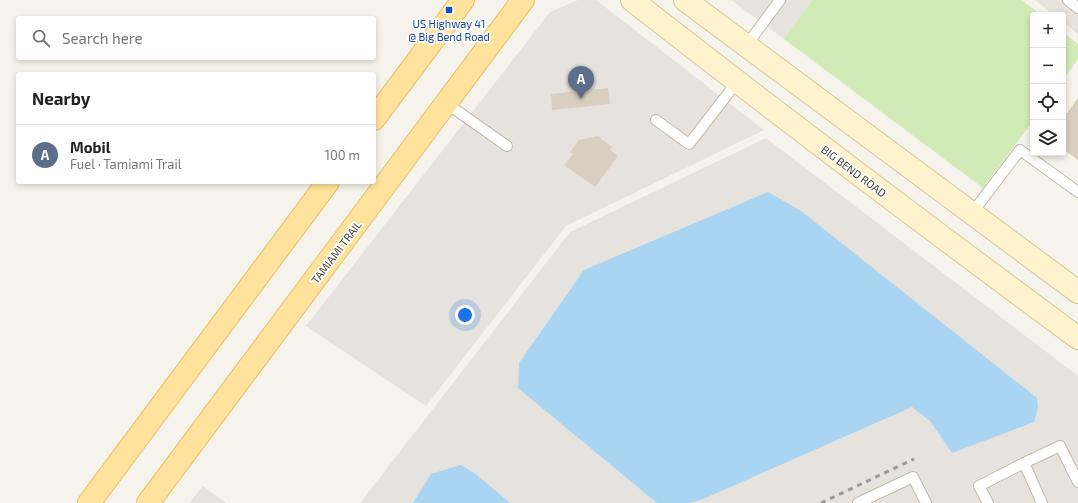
<!DOCTYPE html>
<meta charset="utf-8">
<style>
body{margin:0;font-family:"Exo 2",sans-serif;background:#f6f6f6;color:#202124}
.controls{position:absolute;right:12px;top:12px;display:grid;overflow:hidden;border-radius:4px;box-shadow:0 2px 6px #0003}
.controls button{width:36px;height:36px;display:grid;place-items:center;padding:0;border:0;border-bottom:1px solid #e0e0e0;background:#fff;color:#202124;font:20px sans-serif}
.you{position:absolute;left:465px;top:315px;width:14px;height:14px;margin:-10px;border:3px solid #fff;border-radius:50%;background:#1a73e8;box-shadow:0 0 0 6px #1a73e833}
.badge{display:grid;place-items:center;width:26px;height:26px;border-radius:50%;background:#fc3f1d;color:#fff;font-size:13px;font-weight:700}
.pin{position:absolute;translate:-50% -33px;filter:drop-shadow(0 1px 2px #0008)}
.pin::after{content:'';position:absolute;top:21px;width:14px;height:12px;background:inherit;clip-path:polygon(0 0,100% 0,50% 100%)}
.list{margin:0;padding:0;list-style:none}
h2{display:flex;justify-content:space-between;align-items:center;height:52px;margin:0;padding:0 16px;font-size:17px}
h2 small{font-size:13px;font-weight:400;color:#757577}
.list li{display:grid;grid-template-columns:26px 1fr auto;gap:12px;align-items:center;box-sizing:border-box;height:60px;padding:0 16px;border-top:1px solid #e0e0e0}
.list b{display:block;font-size:15px;white-space:nowrap}
.list p{margin:0;font-size:13px;white-space:nowrap;color:#757577}
.list em{font-size:13px;font-style:normal;color:#757577}
.icon{flex:none;width:22px;height:22px;fill:none;stroke:currentColor;stroke-width:2;stroke-linecap:round;stroke-linejoin:round}
.map{position:relative;flex:none;width:1078px;height:503px;overflow:hidden}
.search{position:absolute;background:#fff;box-shadow:0 2px 6px #0003;left:16px;top:16px;width:360px;height:44px;display:flex;align-items:center;gap:10px;box-sizing:border-box;padding:0 14px;border-radius:4px;color:#757577;font-size:15px}
.panel{position:absolute;background:#fff;box-shadow:0 2px 6px #0003;left:16px;top:72px;width:360px;height:112px;border-radius:4px}
.map>svg:first-child{display:block}
.industrial{fill:#e6e2dd}
.green{fill:#d2eab5}
.water{fill:#a9d4f2}
.building{fill:#d8cfc1}
.lines{fill:none;stroke-linecap:round;stroke-linejoin:round}
.service-casing{stroke:#c2bbae;stroke-width:12}
.secondary-casing{stroke:#d6c79b;stroke-width:24}
.primary-casing{stroke:#e6c16a;stroke-width:24}
.service{stroke:#fff;stroke-width:10}
.secondary{stroke:#fff3cd;stroke-width:22}
.primary{stroke:#ffe39c;stroke-width:22}
.rail{stroke:#9a9a9a;stroke-width:3;stroke-dasharray:5 5;stroke-linecap:butt}
.transit-dot{fill:#1a4fb4;stroke:#fff;stroke-width:1.5}
.labels{text-anchor:middle;dominant-baseline:central;stroke-width:3.5;stroke-linejoin:round;paint-order:stroke}
.transit-label{font-size:11px;fill:#164399;stroke:#fff}
.street-label{font-size:11px;fill:#4b4439;stroke:#fff}
</style>
<div class="map">
<svg width="1078" height="503" viewBox="0 0 1078 503">
<rect width="100%" height="100%" fill="#f6f3ec"/>
<!-- industrial -->
<g class="industrial">
<polygon points="578,0 596,0 764,130 566,226 426,406 306,326 550,12"/>
<polygon points="731,0 812,0 784,39"/>
<polygon points="1035,0 1078,0 1078,34 1063,22 1063,15 1054,15"/>
<polygon points="766,138 1078,376 1078,503 360,503 570,232"/>
<polygon points="203,486 226,503 189,503"/>
</g>
<!-- green -->
<g class="green">
<polygon points="812,0 1022,0 1041,15 1033,15 1033,121 983,188 784,39"/>
<polygon points="1063,32 1078,44 1078,59 1063,80"/>
</g>
<!-- water -->
<g class="water">
<polygon points="768,192 801,211 1037,398 1038,407 1034,422 952,453 930,421 912,407 703,499 690,503 657,503 518,388 519,363 584,270"/>
<polygon points="461,465 477,475 510,503 413,503 431,474"/>
</g>
<!-- building -->
<g class="building">
<polygon points="608,88 610,104 552,110 551,94"/>
<polygon points="1078,98 1078,160 1063,149 1063,119"/>
<polygon points="598,136 612,147 610,150 618,156 595,187 564,165 573,154 570,152 579,140"/>
</g>
<g class="lines">
<!-- service casing -->
<g class="service-casing">
<g id="service">
<polyline points="1068,0 1078,8"/>
<polyline points="746,46 780,0"/>
<polyline points="446,103 507,146"/>
<polyline points="656,120 689,144 737,82"/>
<polyline points="972,213 1020,150 1078,192"/>
<polyline points="1024,463 1060,446 1078,482"/>
<polyline points="858,503 913,477 926,503"/>
<polyline points="988,503 979,486 1024,463 1042,503"/>
</g>
</g>
<!-- secondary casing -->
<g class="secondary-casing">
<g id="secondary">
<path d="M632,0C779,115 928,227 1078,338"/>
<polyline points="685,0 1078,292"/>
</g>
</g>
<!-- primary casing -->
<g class="primary-casing">
<g id="primary">
<polyline points="374,119 463,0"/>
<polyline points="89,503 328,182"/>
<polyline points="148,503 523,0"/>
</g>
</g>
<!-- service -->
<use href="#service" class="service"/>
<!-- secondary -->
<use href="#secondary" class="secondary"/>
<!-- primary -->
<use href="#primary" class="primary"/>
<!-- rail -->
<polyline class="rail" points="821,503 914,459"/>
</g>
<!-- markers -->
<rect class="transit-dot" x="445" y="6" width="8" height="8" rx="2"/>
<g class="labels">
<!-- transit labels -->
<g class="transit-label">
<text x="449" y="23">US Highway 41<tspan x="449" dy="13">@ Big Bend Road</tspan></text>
</g>
<!-- street labels -->
<g class="street-label">
<text transform="translate(854 171) rotate(37)">BIG BEND ROAD</text>
<text transform="translate(336 252) rotate(-53)">TAMIAMI TRAIL</text>
</g>
</g>
</svg>
<div class="controls">
<button>+</button>
<button>−</button>
<button><svg class="icon" aria-label="locate" viewBox="0 0 24 24"><circle cx="12" cy="12" r="6"/><path d="M12 2v4M12 18v4M2 12h4M18 12h4"/></svg></button>
<button><svg class="icon" aria-label="layers" viewBox="0 0 24 24"><path d="M12 4l9 5-9 5-9-5zM3 14l9 5 9-5"/></svg></button>
</div>
<div class="you"></div>
<div class="pin badge" style="left:581px;top:99px;background:#5c6f8a">A</div>
<div class="search"><svg class="icon" aria-label="search" viewBox="0 0 24 24"><circle cx="10" cy="10" r="6"/><path d="M15 15l6 6"/></svg>Search here</div>
<section class="panel">
<h2>Nearby<small></small></h2>
<ul class="list">
<li><span class="badge" style="background:#5c6f8a">A</span><div><b>Mobil</b><p>Fuel · Tamiami Trail</p></div><em>100 m</em></li>
</ul>
</section>
</div>
